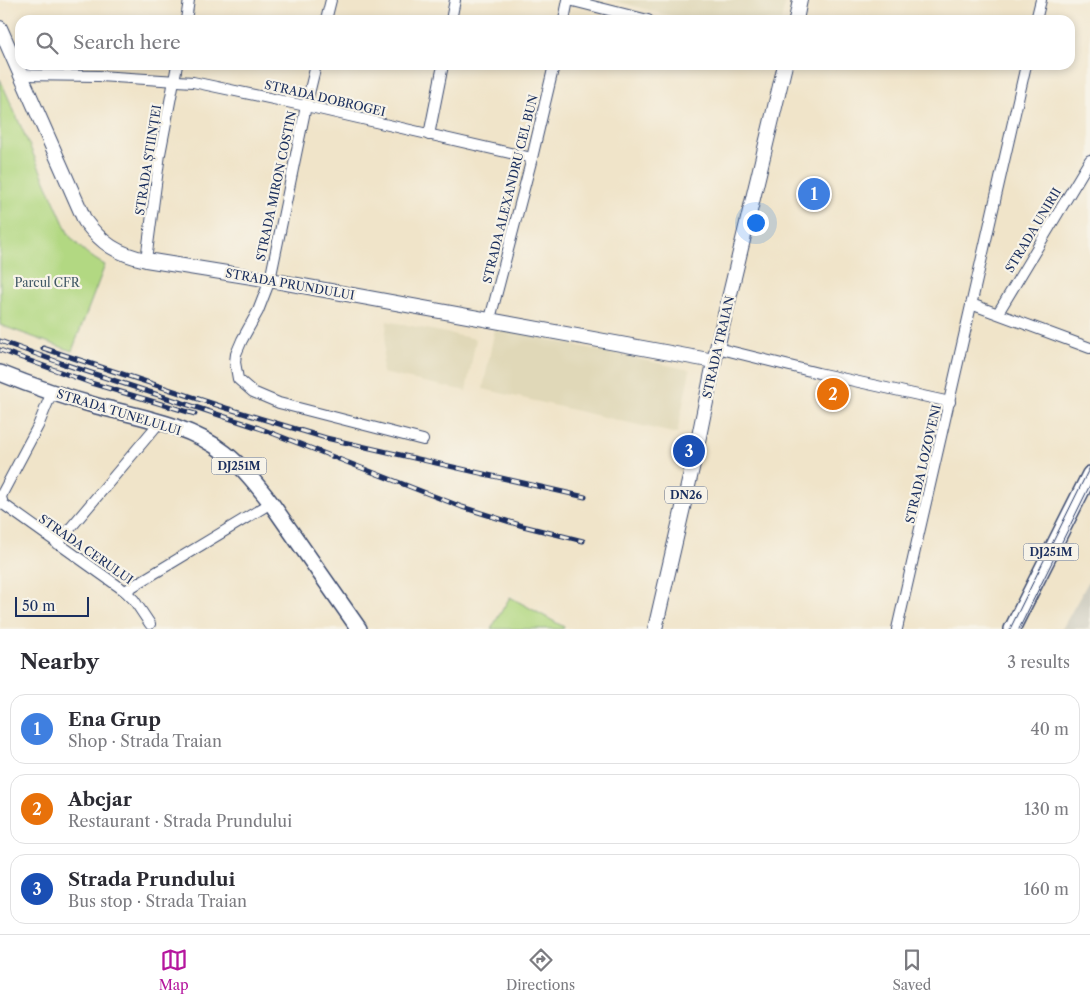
<!DOCTYPE html>
<meta charset="utf-8">
<style>
body{margin:0;font-family:"Libre Caslon Text",serif;background:#f7f7f7;color:#2b2b33}
.scale{position:absolute;left:15px;bottom:12px;width:74px;box-sizing:border-box;padding-left:5px;border:2px solid #1b2f5e;border-top:0;font-size:14px;line-height:18px;white-space:nowrap;color:#1b2f5e;-webkit-text-stroke:4px #f7f3e8;paint-order:stroke}
.you{position:absolute;left:755px;top:222px;width:18px;height:18px;margin:-12px;border:4px solid #fff;border-radius:50%;background:#1a73e8;box-shadow:0 0 0 8px #1a73e833}
.badge{display:grid;place-items:center;width:32px;height:32px;border-radius:50%;background:#b5179e;color:#fff;font-size:16px;font-weight:700}
.pin{position:absolute;translate:-50% -50%;border:2px solid #fff;box-shadow:0 1px 5px #0006}
.list{margin:0;padding:0;list-style:none}
h2{display:flex;justify-content:space-between;align-items:center;height:65px;margin:0;padding:0 20px;font-size:21px}
h2 small{font-size:16px;font-weight:400;color:#7c7c81}
.list li{display:grid;grid-template-columns:32px 1fr auto;gap:15px;align-items:center;box-sizing:border-box;height:70px;margin:0 10px 10px;padding:0 10px;border:1px solid #e1e1e2;border-radius:15px}
.list b{display:block;font-size:19px;white-space:nowrap}
.list p{margin:0;font-size:16px;white-space:nowrap;color:#7c7c81}
.list em{font-size:16px;font-style:normal;color:#7c7c81}
.icon{flex:none;width:28px;height:28px;fill:none;stroke:currentColor;stroke-width:2;stroke-linecap:round;stroke-linejoin:round}
.map{position:relative;flex:none;width:1090px;height:629px;overflow:hidden}
.search{position:absolute;background:#fff;box-shadow:0 2px 8px #0003;left:15px;right:15px;top:15px;height:55px;display:flex;align-items:center;gap:12px;box-sizing:border-box;padding:0 18px;border-radius:15px;color:#7c7c81;font-size:19px}
.sheet{height:305px;background:#fff}
nav{display:flex;justify-content:space-around;align-items:center;box-sizing:border-box;height:70px;border-top:1px solid #e1e1e2;background:#fff;font-size:14px;color:#7c7c81}
nav a{display:grid;justify-items:center;gap:2px}
nav .on{color:#b5179e}
.map>svg:first-child{display:block}
.built{fill:#e0d8b8}
.industrial{fill:#c6c5b8}
.green{fill:#b2d882;stroke:#668470}
.lines{fill:none;stroke-linecap:round;stroke-linejoin:round}
.minor-casing{stroke:#3b4a6e;stroke-width:12}
.major-casing{stroke:#3b4a6e;stroke-width:16}
.highway-casing{stroke:#3b4a6e;stroke-width:18}
.minor{stroke:#fff;stroke-width:10}
.major{stroke:#fff;stroke-width:14}
.highway{stroke:#fff;stroke-width:15}
.tram{stroke:#1b2f5e;stroke-width:1}
.rail-casing{stroke:#1b2f5e;stroke-width:5}
.rail{stroke:#f7f3e8;stroke-width:3;stroke-dasharray:9;stroke-linecap:butt}
.labels{text-anchor:middle;dominant-baseline:central;stroke-width:4.5;stroke-linejoin:round;paint-order:stroke}
.shield{fill:#f7f3e8;stroke:#5d6a87;stroke-width:1}
.shield-label{font-size:11px;font-weight:bold;fill:#1b2f5e}
.street-label{font-size:12px;fill:#1b2f5e;stroke:#f7f3e8}
.park-label{font-size:12px;fill:#415967;stroke:#f7f3e8}
</style>
<div class="map">
<svg width="1090" height="629" viewBox="0 0 1090 629">
<rect width="100%" height="100%" fill="#f7f3e8"/>
<filter id="ink" filterUnits="userSpaceOnUse"><feTurbulence type="fractalNoise" baseFrequency=".02" numOctaves="2"/><feDisplacementMap in="SourceGraphic" scale="10" xChannelSelector="R" yChannelSelector="G"/><feConvolveMatrix kernelMatrix="1 2 1 2 8 2 1 2 1" color-interpolation-filters="sRGB"/></filter>
<filter id="wash" filterUnits="userSpaceOnUse"><feTurbulence type="fractalNoise" baseFrequency=".0096" numOctaves="4" result="noise"/><feDisplacementMap in="SourceGraphic" scale="20" xChannelSelector="R" yChannelSelector="G"/><feGaussianBlur stdDeviation="1.12" result="paint"/><feColorMatrix in="noise" values="0 0 0 0 0 0 0 0 0 0 0 0 0 0 0 0 0 1.4 0 .05"/><feComposite in="paint" operator="in"/></filter>
<g filter="url(#wash)">
<rect width="100%" height="100%" fill="#f0e4c9"/>
<!-- built -->
<g class="built">
<polygon points="611,0 786,0 781,20 687,20"/>
<polygon points="387,321 476,339 466,391 382,373"/>
<polygon points="495,328 690,370 677,434 483,389"/>
</g>
<!-- industrial -->
<polygon class="industrial" points="1090,579 1090,629 1062,629"/>
<!-- green -->
<g class="green">
<path d="M0,79L69,235C80,248 90,257 105,265L72,351L0,325Z"/>
<polygon points="510,597 564,627 563,629 491,629"/>
</g>
</g>
<g filter="url(#ink)">
<g class="lines">
<!-- minor casing -->
<g class="minor-casing">
<g id="minor">
<polyline points="569,0 648,20"/>
<polyline points="186,20 189,0"/>
<polyline points="326,20 331,0"/>
<polyline points="451,20 455,0"/>
<polyline points="564,20 568,0"/>
<polyline points="1036,20 1041,0"/>
<polyline points="316,65 306,106 270,280 258,311 242,340 236,354 235,362 238,379 253,392 279,403 423,440"/>
<polyline points="20,75 99,76 193,82 306,106 532,158"/>
<polyline points="429,135 443,65"/>
<polyline points="146,260 160,154 177,65"/>
<polyline points="971,304 1090,348"/>
<polyline points="998,313 1090,160"/>
<polyline points="490,319 532,158 554,65"/>
<polyline points="717,348 818,373 950,402"/>
<polyline points="52,392 38,426 3,492 1,497 3,504 125,591 134,600 150,624"/>
<polyline points="57,544 159,423"/>
<polyline points="125,591 271,503"/>
<polyline points="897,629 1026,65"/>
</g>
</g>
<!-- major casing -->
<g class="major-casing">
<g id="major">
<polyline points="796,20 800,0"/>
<path d="M0,28L85,221C102,244 118,254 146,260L270,280L714,361"/>
<polyline points="655,629 696,451 717,348 785,65"/>
</g>
</g>
<!-- highway casing -->
<g class="highway-casing">
<g id="highway">
<path d="M0,373C32,386 64,397 97,406C140,417 190,425 225,453C243,467 257,485 271,503L359,629"/>
<polyline points="1012,629 1090,474"/>
</g>
</g>
<!-- minor -->
<use href="#minor" class="minor"/>
<!-- major -->
<use href="#major" class="major"/>
<!-- highway -->
<use href="#highway" class="highway"/>
<!-- tram -->
<g class="tram">
<polyline points="1010,629 1090,467"/>
<polyline points="1019,629 1090,485"/>
</g>
<!-- rail casing -->
<g class="rail-casing">
<g id="rail">
<polyline points="0,341 64,364 259,428 462,507 523,526 583,541"/>
<polyline points="43,348 226,408 326,438 585,497"/>
<polyline points="0,350 91,383 195,414"/>
</g>
</g>
<!-- rail -->
<use href="#rail" class="rail"/>
</g>
</g>
<g class="labels">
<!-- shield labels -->
<g class="shield">
<rect x="211.5" y="457.5" width="55" height="17" rx="4"/>
<rect x="665" y="486.5" width="42" height="17" rx="4"/>
<rect x="1023.5" y="543.5" width="55" height="17" rx="4"/>
</g>
<g class="shield-label">
<text x="239" y="466">DJ251M</text>
<text x="686" y="495">DN26</text>
<text x="1051" y="552">DJ251M</text>
</g>
<!-- street labels -->
<g class="street-label">
<text transform="translate(325 98) rotate(13)">STRADA DOBROGEI</text>
<text transform="translate(148 160) rotate(-81)">STRADA ȘTIINȚEI</text>
<text transform="translate(276 186) rotate(-78)">STRADA MIRON COSTIN</text>
<text transform="translate(510 189) rotate(-76)">STRADA ALEXANDRU CEL BUN</text>
<text transform="translate(1033 230) rotate(-59)">STRADA UNIRII</text>
<text transform="translate(290 284) rotate(10)">STRADA PRUNDULUI</text>
<text transform="translate(718 347) rotate(-77)">STRADA TRAIAN</text>
<text transform="translate(119 412) rotate(17)">STRADA TUNELULUI</text>
<text transform="translate(923 464) rotate(-77)">STRADA LOZOVENI</text>
<text transform="translate(86 549) rotate(35)">STRADA CERULUI</text>
</g>
<!-- park labels -->
<g class="park-label">
<text x="47" y="282">Parcul CFR</text>
</g>
</g>
</svg>
<div class="scale">50 m</div>
<div class="you"></div>
<div class="pin badge" style="left:814px;top:194px;background:#3f7fe0">1</div>
<div class="pin badge" style="left:833px;top:394px;background:#e8710a">2</div>
<div class="pin badge" style="left:689px;top:451px;background:#1a4fb4">3</div>
<div class="search"><svg class="icon" aria-label="search" viewBox="0 0 24 24"><circle cx="10" cy="10" r="6"/><path d="M15 15l6 6"/></svg>Search here</div>
</div>
<section class="sheet">
<h2>Nearby<small>3 results</small></h2>
<ul class="list">
<li><span class="badge" style="background:#3f7fe0">1</span><div><b>Ena Grup</b><p>Shop · Strada Traian</p></div><em>40 m</em></li>
<li><span class="badge" style="background:#e8710a">2</span><div><b>Abcjar</b><p>Restaurant · Strada Prundului</p></div><em>130 m</em></li>
<li><span class="badge" style="background:#1a4fb4">3</span><div><b>Strada Prundului</b><p>Bus stop · Strada Traian</p></div><em>160 m</em></li>
</ul>
</section>
<nav>
<a class="on"><svg class="icon" aria-label="map" viewBox="0 0 24 24"><path d="M3 6l6-2 6 2 6-2v14l-6 2-6-2-6 2zM9 4v14M15 6v14"/></svg>Map</a>
<a><svg class="icon" aria-label="directions" viewBox="0 0 24 24"><path d="M12 3l9 9-9 9-9-9zM9 14v-3h6M13 9l2 2-2 2"/></svg>Directions</a>
<a><svg class="icon" aria-label="saved" viewBox="0 0 24 24"><path d="M7 4h10v16l-5-4-5 4z"/></svg>Saved</a>
</nav>
